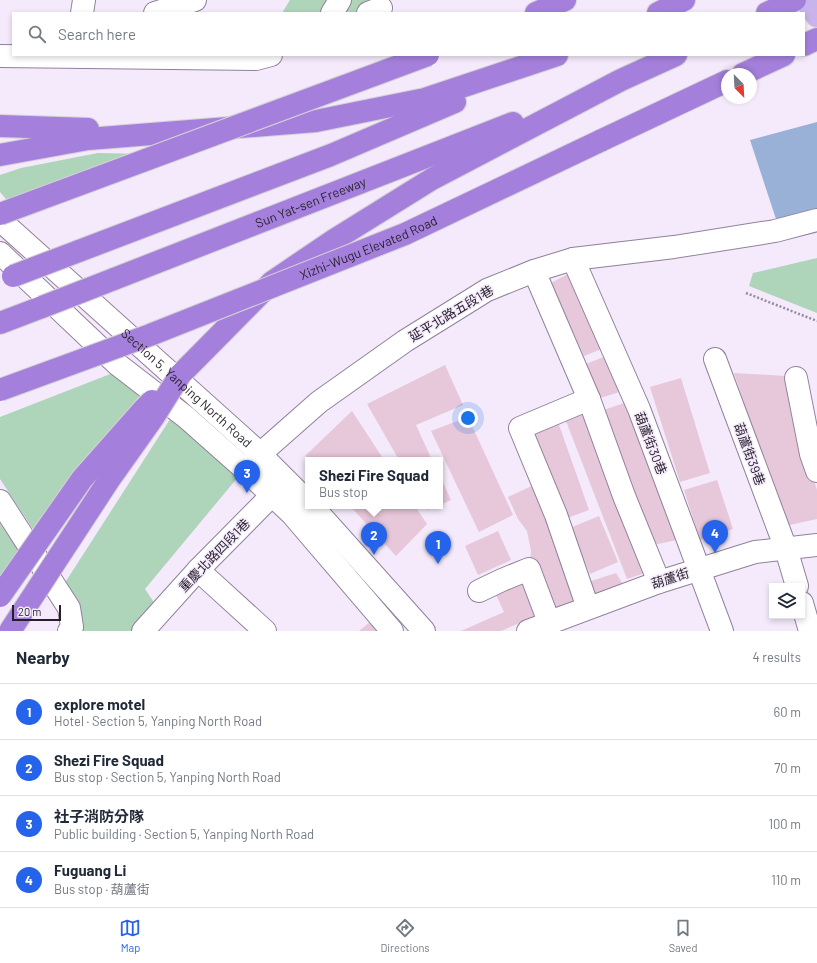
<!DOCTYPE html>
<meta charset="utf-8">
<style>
body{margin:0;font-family:Barlow,"Noto Sans TC",sans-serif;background:#f6f6f7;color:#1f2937}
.controls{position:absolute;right:12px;bottom:12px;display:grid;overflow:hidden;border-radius:0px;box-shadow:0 2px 6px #0003}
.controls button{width:36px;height:36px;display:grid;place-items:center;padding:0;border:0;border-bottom:1px solid #e0e1e3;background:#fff;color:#1f2937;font:20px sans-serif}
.compass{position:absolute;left:721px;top:68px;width:36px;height:36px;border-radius:50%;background:#fff;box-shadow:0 2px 6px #0003;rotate:156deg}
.scale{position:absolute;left:12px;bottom:10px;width:49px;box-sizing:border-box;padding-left:4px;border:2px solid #261f2a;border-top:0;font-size:11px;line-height:14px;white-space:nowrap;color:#261f2a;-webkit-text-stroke:3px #f4eafb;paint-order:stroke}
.you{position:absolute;left:468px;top:418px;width:14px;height:14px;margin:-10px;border:3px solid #fff;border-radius:50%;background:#1a73e8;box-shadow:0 0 0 6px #1a73e833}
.badge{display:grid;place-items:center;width:26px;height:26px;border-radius:50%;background:#2563eb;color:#fff;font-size:13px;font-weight:700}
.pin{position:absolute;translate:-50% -33px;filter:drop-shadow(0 1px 2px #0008)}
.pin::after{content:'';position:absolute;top:21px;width:14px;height:12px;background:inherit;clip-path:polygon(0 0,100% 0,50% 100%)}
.popup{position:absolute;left:305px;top:457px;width:138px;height:52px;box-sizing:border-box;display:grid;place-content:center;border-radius:0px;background:#fff;filter:drop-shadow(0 1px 3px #0005);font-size:13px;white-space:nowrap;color:#747a83}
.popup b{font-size:15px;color:#1f2937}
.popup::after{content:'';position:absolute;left:50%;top:100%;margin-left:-8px;border:8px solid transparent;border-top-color:#fff}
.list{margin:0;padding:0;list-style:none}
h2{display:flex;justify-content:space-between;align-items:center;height:52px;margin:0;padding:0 16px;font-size:17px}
h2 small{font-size:13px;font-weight:400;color:#747a83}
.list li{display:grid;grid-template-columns:26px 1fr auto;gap:12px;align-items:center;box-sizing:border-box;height:56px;padding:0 16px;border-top:1px solid #e0e1e3}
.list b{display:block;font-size:15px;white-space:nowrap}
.list p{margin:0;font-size:13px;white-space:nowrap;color:#747a83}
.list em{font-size:13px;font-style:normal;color:#747a83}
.icon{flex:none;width:22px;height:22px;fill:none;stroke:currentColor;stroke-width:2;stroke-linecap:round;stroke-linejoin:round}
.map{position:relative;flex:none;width:817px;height:631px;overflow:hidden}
.search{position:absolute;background:#fff;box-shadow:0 2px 6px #0003;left:12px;right:12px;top:12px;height:44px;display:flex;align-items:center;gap:10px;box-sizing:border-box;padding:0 14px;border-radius:0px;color:#747a83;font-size:15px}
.sheet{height:276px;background:#fff}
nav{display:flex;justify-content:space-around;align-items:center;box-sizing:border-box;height:56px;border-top:1px solid #e0e1e3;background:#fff;font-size:11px;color:#747a83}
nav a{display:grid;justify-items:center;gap:2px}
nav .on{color:#2563eb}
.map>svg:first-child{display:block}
.green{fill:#aed4ba}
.water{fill:#99b1d6}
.building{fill:#e7c7da}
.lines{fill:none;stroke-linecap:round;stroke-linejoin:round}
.minor-casing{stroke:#91819c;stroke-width:24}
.major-casing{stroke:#d4d2d4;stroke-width:24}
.highway-casing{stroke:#d4d2d4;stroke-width:24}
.path{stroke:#948c9a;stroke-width:2.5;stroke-dasharray:2 2;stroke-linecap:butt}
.minor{stroke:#fff;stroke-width:22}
.major{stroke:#c8b3ea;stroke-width:22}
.highway{stroke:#a480dc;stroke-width:22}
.highway-bridge-casing{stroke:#d4d2d4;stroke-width:24;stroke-linecap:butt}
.highway-bridge{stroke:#a480dc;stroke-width:22}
.labels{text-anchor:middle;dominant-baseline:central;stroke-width:3;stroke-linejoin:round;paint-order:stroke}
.street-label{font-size:13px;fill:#261f2a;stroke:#f4eafb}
</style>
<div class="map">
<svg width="817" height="631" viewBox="0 0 817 631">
<rect width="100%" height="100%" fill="#f4eafb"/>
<!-- green -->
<g class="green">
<polygon points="290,0 330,0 319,13 282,13"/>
<polygon points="350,0 386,0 357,13 342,13"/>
<polygon points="98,153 145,154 11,205 0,192 0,175 21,168"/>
<polygon points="817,258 817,313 749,286 753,273"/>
<polygon points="118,371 153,381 116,423 87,459 35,532 0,479 0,417"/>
<polygon points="174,413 243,471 145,589 157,607 136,631 76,631 81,607 61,589"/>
<polygon points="0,524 20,553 0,579"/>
</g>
<!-- water -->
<polygon class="water" points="817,122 817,210 776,219 750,140"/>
<!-- building -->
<g class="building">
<polygon points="568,274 604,348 584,356 551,283"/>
<polygon points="606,356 623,391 600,398 586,364"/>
<polygon points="445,365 463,405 416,425 432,460 399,460 367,404"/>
<polygon points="734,373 786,376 802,445 817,490 817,519 785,526"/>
<polygon points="681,378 710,473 680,482 650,387"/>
<polygon points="624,403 677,540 653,545 604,410"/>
<polygon points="352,411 384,460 308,460 305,456"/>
<polygon points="587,413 648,572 627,579 566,421"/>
<polygon points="468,417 513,515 479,532 431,431"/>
<polygon points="558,422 589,510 562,520 531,431"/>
<polygon points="440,476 451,500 440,505"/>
<polygon points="717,480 733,529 700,540 684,490"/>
<polygon points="538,483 582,599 549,612 530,563 531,551 527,531 518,519 508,497"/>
<polygon points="350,506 415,506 427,524 396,556"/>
<polygon points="425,506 438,506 428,510"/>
<polygon points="599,516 618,562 590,574 570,528"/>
<polygon points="498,531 511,560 478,575 465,546"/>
<polygon points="616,573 624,586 595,600 588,582"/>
<polygon points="522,583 537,615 501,631 461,631 504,612 496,595"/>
<polygon points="371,621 380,631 359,631"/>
</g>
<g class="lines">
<!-- minor casing -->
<g class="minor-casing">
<g id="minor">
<polyline points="82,13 84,0"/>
<polyline points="155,13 195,0"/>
<polyline points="332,13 340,0"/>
<polyline points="368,13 381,8"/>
<polyline points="0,56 256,59 271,55"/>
<path id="s1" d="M0,220L255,449L308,502"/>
<polyline points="0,253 117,364 187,418 240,465 292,514 392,631"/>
<polyline points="573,259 639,409 722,631"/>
<polyline points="534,271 589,399 624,496 659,582"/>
<polyline points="715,359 786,549 797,586"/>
<polyline points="796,378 811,454 817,471"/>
<polyline points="246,470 260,454 319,402 405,341 487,290 534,271 573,259 674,247 775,231 817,220"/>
<polyline points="0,501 69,608 72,627 69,631"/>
<polyline points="312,506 424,631"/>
<polyline points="198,570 265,631"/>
<polyline points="479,591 502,580 529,569 549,622 588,608 556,515 520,428 589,399"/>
<polyline points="802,603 810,631"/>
<polyline points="143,631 198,570 283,484"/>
<polyline points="528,631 659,582 755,552 817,545"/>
</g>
</g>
<!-- major casing -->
<g class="major-casing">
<polyline id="major" points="806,0 817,16"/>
</g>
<!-- highway casing -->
<g class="highway-casing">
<g id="highway">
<polyline points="536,13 565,0"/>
<polyline points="658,13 684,0"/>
<polyline points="767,13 795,0"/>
<polyline points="804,45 817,39"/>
<polyline points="743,74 784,55"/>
<polyline points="0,126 88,129"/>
<polyline points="600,141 727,81"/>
<polyline points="0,155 88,139 316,121 425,99 557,55"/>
<polyline points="79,251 331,155 455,102"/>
<path id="s2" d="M114,279L513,123"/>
<polyline points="0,323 42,307"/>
<polyline points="180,375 272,282 334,240 432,179 621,80 676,55"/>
</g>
</g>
<!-- path -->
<polyline class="path" points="746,293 817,321"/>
<!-- minor -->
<use href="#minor" class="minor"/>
<!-- major -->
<use href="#major" class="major"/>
<!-- highway -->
<use href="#highway" class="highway"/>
<!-- highway-bridge casing -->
<g class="highway-bridge-casing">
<g id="highway-bridge">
<polyline points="0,214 428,55"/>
<polyline points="13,276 79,251"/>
<polyline points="42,307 114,279"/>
<path id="s3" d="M0,390L150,335L405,234L600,141"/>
<polyline points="0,596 82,479 143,410 152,401"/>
<polyline points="10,631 109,480 153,418 180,375"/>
</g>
</g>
<!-- highway-bridge -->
<use href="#highway-bridge" class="highway-bridge"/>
</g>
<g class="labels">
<!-- street labels -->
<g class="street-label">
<text stroke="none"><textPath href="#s2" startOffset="211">Sun Yat-sen Freeway</textPath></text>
<text stroke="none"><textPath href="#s3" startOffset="395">Xizhi-Wugu Elevated Road</textPath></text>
<text transform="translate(451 313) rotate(-31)">延平北路五段1巷</text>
<text stroke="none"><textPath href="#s1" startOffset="251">Section 5, Yanping North Road</textPath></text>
<text transform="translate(651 443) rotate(69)">葫蘆街30巷</text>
<text transform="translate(750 454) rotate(70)">葫蘆街39巷</text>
<text transform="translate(214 555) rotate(-46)">重慶北路四段1巷</text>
<text transform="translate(670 578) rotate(-18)">葫蘆街</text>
</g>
</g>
</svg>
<div class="controls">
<button><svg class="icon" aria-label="layers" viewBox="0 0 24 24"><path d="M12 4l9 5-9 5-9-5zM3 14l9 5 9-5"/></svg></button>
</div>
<svg class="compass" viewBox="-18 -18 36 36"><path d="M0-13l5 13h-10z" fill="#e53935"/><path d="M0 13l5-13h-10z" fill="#747a83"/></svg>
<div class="scale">20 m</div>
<div class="you"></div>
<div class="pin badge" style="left:438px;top:564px">1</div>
<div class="pin badge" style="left:374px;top:555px">2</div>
<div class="popup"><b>Shezi Fire Squad</b>Bus stop</div>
<div class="pin badge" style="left:247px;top:493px">3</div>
<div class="pin badge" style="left:715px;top:553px">4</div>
<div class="search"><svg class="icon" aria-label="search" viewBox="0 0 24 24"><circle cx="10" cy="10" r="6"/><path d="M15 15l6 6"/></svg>Search here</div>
</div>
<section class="sheet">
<h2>Nearby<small>4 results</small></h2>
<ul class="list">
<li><span class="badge">1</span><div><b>explore motel</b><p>Hotel · Section 5, Yanping North Road</p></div><em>60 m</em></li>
<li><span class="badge">2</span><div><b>Shezi Fire Squad</b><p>Bus stop · Section 5, Yanping North Road</p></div><em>70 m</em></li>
<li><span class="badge">3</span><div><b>社子消防分隊</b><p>Public building · Section 5, Yanping North Road</p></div><em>100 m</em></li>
<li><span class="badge">4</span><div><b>Fuguang Li</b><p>Bus stop · 葫蘆街</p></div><em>110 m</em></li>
</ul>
</section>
<nav>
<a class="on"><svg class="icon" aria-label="map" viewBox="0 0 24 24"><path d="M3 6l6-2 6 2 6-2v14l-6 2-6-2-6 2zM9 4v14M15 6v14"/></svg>Map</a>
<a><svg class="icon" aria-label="directions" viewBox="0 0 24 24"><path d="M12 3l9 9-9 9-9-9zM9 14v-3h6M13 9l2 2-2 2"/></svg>Directions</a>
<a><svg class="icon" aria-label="saved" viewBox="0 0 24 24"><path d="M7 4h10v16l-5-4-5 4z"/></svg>Saved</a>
</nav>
